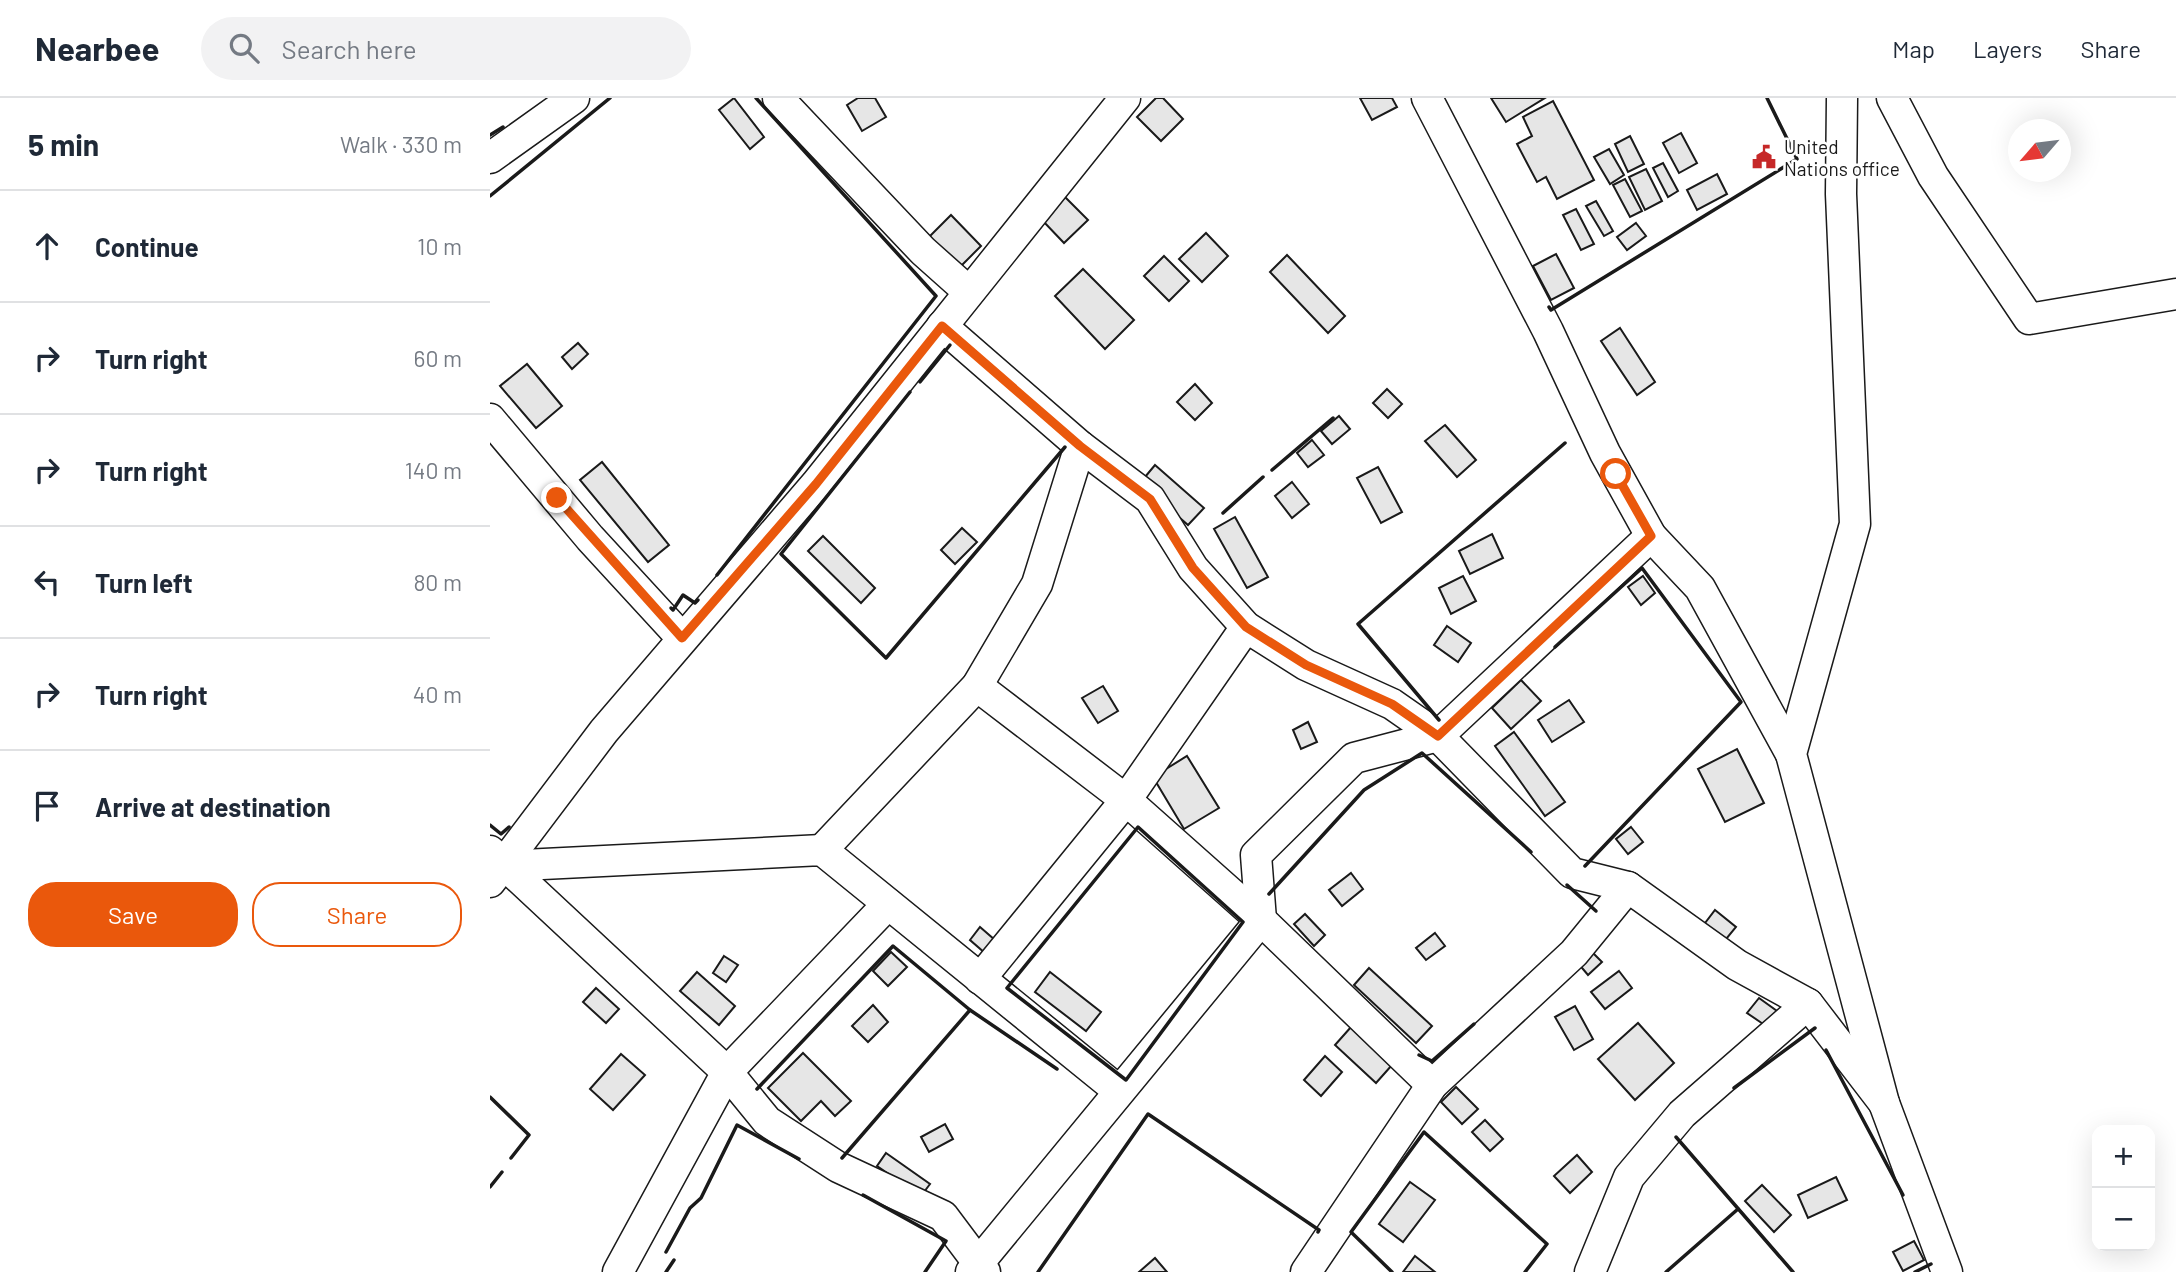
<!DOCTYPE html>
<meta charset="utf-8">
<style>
body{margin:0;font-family:Barlow,sans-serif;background:#f2f2f3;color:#1f2937}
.controls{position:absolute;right:21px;bottom:21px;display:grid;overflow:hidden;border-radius:14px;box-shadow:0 7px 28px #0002}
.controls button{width:63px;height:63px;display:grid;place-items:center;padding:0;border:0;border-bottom:2px solid #e0e1e3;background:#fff;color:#1f2937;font:35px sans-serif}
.compass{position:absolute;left:1518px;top:21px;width:63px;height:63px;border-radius:50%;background:#fff;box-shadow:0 7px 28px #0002;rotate:242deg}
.stop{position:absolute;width:21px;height:21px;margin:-16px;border:5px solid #ea580c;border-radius:50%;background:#fff}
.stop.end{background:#ea580c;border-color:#fff;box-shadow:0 2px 7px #0008}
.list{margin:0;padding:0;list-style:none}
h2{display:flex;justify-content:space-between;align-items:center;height:91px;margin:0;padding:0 28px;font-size:30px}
h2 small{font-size:23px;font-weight:400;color:#747a83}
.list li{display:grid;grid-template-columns:46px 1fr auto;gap:21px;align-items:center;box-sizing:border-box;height:112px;padding:0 28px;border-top:2px solid #e0e1e3}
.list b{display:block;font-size:26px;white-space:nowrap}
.list em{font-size:23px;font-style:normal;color:#747a83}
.actions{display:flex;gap:14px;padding:21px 28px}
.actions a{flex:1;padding:16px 0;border:2px solid #ea580c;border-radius:28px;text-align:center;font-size:24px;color:#ea580c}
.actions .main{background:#ea580c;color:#fff}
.icon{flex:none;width:38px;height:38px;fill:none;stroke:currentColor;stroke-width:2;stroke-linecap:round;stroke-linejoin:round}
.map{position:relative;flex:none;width:1686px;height:1174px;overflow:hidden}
header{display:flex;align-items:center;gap:42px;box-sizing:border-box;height:98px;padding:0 35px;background:#fff;border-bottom:2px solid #e0e1e3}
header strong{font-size:33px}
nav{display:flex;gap:38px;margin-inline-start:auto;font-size:24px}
.search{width:490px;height:63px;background:#f2f2f3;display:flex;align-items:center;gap:18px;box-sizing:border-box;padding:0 24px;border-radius:38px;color:#747a83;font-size:26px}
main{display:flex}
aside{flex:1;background:#fff}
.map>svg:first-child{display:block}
.building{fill:#e6e6e6;stroke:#1a1a1a;stroke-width:2}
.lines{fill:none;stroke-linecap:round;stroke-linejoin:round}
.street-casing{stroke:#1a1a1a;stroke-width:33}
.street{stroke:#fff;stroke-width:30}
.wall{stroke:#1a1a1a;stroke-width:3.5}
.route{stroke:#ea580c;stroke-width:9}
.labels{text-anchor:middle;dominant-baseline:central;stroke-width:5;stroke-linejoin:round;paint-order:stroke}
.poi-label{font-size:19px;fill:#1a1a1a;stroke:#fff;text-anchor:start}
</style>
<header>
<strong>Nearbee</strong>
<div class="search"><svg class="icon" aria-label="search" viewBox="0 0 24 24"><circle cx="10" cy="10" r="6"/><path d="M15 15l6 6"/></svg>Search here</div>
<nav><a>Map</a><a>Layers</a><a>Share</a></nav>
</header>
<main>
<aside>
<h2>5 min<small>Walk · 330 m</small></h2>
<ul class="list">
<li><svg class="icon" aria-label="ahead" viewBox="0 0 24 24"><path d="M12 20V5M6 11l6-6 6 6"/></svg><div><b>Continue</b></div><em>10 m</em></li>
<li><svg class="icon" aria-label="right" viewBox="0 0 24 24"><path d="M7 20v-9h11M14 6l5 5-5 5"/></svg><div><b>Turn right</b></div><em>60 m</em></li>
<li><svg class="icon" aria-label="right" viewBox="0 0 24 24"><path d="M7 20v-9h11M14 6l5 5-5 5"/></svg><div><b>Turn right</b></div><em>140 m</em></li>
<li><svg class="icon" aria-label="left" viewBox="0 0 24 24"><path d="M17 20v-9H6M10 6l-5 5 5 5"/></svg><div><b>Turn left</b></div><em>80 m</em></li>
<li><svg class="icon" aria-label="right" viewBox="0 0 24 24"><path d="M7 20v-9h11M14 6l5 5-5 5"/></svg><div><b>Turn right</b></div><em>40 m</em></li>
<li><svg class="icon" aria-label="arrive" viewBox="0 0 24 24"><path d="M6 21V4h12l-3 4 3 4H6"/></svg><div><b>Arrive at destination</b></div></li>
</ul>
<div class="actions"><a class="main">Save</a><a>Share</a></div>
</aside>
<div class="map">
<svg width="1686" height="1174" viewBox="0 0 1686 1174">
<rect width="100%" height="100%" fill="#fff"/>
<!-- building -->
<g class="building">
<polygon points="244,0 274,39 260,51 229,12"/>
<polygon points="368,0 385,0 396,19 372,33 357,7"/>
<polygon points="666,0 673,0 693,21 671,43 647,19"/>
<polygon points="870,0 902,0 907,9 882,22"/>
<polygon points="1001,0 1055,0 1016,24"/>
<polygon points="1063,3 1104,82 1067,101 1056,79 1047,84 1027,46 1042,38 1033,19"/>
<polygon points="1191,35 1207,65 1189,75 1173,45"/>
<polygon points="1140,38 1154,66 1138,74 1125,46"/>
<polygon points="1119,51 1134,77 1120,86 1104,59"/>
<polygon points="1173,65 1188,93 1178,99 1163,70"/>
<polygon points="1156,71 1172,103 1155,112 1139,79"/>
<polygon points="1227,76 1237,96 1207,112 1197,92"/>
<polygon points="1135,81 1152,113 1140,119 1123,87"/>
<polygon points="575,99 598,122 574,145 552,122"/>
<polygon points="1106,103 1123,133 1114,138 1096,108"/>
<polygon points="1086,111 1104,146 1091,152 1073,117"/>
<polygon points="461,117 491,148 467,172 437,141"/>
<polygon points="1146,125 1156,138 1137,152 1127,139"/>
<polygon points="716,135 738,158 712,184 689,161"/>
<polygon points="1066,156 1084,190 1061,202 1043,168"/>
<polygon points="797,157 855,218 838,235 780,174"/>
<polygon points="674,158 699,183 679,203 654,178"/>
<polygon points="593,171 644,222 615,251 565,198"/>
<polygon points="1130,230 1165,284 1147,297 1111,243"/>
<polygon points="88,245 98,256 82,271 72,259"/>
<polygon points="37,266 72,308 46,330 10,288"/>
<polygon points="705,286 722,305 705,322 687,304"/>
<polygon points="897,291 912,306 898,320 883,305"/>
<polygon points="849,318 860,331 842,346 831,333"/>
<polygon points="955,327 986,362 967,379 935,343"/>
<polygon points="822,342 834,357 818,369 807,355"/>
<polygon points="112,364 179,447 158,464 90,382"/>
<polygon points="665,367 714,410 698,427 650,385"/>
<polygon points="888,369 912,414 891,425 867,380"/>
<polygon points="802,384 819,406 802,420 785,398"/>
<polygon points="745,419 778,479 757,490 724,431"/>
<polygon points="472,430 487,444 465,466 451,452"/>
<polygon points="1002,436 1013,460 980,476 969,453"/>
<polygon points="333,438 385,490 371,505 318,453"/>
<polygon points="973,478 986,503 961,516 949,490"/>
<polygon points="1153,478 1165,495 1151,507 1138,489"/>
<polygon points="957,528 981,545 968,564 944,547"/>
<polygon points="1031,582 1051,603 1021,631 1002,610"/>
<polygon points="613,588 628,613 608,625 592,600"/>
<polygon points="1079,602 1094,624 1062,644 1048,622"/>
<polygon points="818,624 827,644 811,651 803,632"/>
<polygon points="1024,634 1075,704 1055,718 1005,648"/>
<polygon points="1247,651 1274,705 1235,724 1208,671"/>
<polygon points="697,658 729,710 694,731 663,679"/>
<polygon points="1141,729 1153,744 1138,756 1126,741"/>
<polygon points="861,775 873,791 852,808 839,792"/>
<polygon points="1225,812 1246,829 1232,846 1212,829"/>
<polygon points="815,816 835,837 824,848 804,826"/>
<polygon points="490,829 513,849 503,862 480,842"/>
<polygon points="945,835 955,848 936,862 926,850"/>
<polygon points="1100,852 1112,864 1098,877 1087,864"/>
<polygon points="401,854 417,869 398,888 383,873"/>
<polygon points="234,858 248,867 236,884 223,875"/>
<polygon points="879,870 942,928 926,945 864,887"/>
<polygon points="1129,873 1142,890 1115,911 1101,894"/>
<polygon points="207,874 245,908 229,927 190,893"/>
<polygon points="560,874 611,914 596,933 545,894"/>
<polygon points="106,890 129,911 116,925 93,904"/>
<polygon points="1269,900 1287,913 1276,928 1257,915"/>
<polygon points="383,907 398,924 378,944 362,928"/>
<polygon points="1085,908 1103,941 1084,952 1065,919"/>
<polygon points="1148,925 1184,965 1145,1002 1108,961"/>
<polygon points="861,929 902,967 886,985 845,947"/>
<polygon points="313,955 361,1003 345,1018 331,1003 311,1023 278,990"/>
<polygon points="131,956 155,977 123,1012 100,991"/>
<polygon points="835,958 852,974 831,998 814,982"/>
<polygon points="966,989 988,1011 972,1026 951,1004"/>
<polygon points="995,1022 1013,1041 1000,1053 982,1034"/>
<polygon points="455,1026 463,1041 439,1054 431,1039"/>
<polygon points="396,1055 440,1086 431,1098 387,1068"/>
<polygon points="1087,1057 1102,1074 1080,1095 1064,1078"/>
<polygon points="1346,1079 1357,1102 1318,1120 1308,1097"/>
<polygon points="920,1084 945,1102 913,1144 889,1126"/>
<polygon points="1272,1087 1301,1117 1284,1134 1255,1103"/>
<polygon points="1424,1143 1434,1162 1413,1173 1403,1154"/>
<polygon points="925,1158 945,1174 913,1174"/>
<polygon points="665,1160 677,1174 649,1174"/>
</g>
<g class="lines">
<!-- street casing -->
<g class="street-casing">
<g id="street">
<polyline points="288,0 433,153 479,194"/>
<polyline points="937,0 1058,233 1115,355 1161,438 1210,490 1301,656"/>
<polyline points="1352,0 1351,96 1365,426 1301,656 1394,1005 1457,1174"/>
<polyline points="1402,0 1443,78 1539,221 1686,196"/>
<polyline points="0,60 84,0"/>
<polyline points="452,228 590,348 660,401 703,470 756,529 816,567 902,606 948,638 1082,775 1138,789 1247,867 1318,906 1394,1005"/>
<polyline points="0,321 100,440 192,540"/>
<polyline points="487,588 636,702 771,822 942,987"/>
<polyline points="332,752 487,588 547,486 590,348"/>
<polyline points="0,753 237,974 128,1174"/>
<polyline points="15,768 332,752 629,993"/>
<polyline points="0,784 114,633 326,386 635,0"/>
<polyline points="398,806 237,974 277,1023 348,1069 453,1118 495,1174"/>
<polyline points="490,881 636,702 756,529"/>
<polyline points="481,1174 771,822 766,757 864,660 948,638 1161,438"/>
<polyline points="816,1174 942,987 1084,855 1138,789"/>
<polyline points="1100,1174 1139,1079 1192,1016 1318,906"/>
</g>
</g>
<!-- street -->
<use href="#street" class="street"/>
<!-- wall -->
<g class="wall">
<polyline points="0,37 13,29"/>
<polyline points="0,98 120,0"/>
<polyline points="1059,209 1061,212 1307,61 1277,0"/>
<polyline points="430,284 460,247"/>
<polyline points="420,294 291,456 396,560 575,349"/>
<polyline points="782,372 843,320"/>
<polyline points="733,415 773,379"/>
<polyline points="227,477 446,198 266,0"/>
<polyline points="181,510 183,512 193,497 205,505 208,502"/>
<polyline points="1065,549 1152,470 1251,604 1095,768"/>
<polyline points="949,622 868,526 1075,345"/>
<polyline points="0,727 11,736 19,729"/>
<polygon points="648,729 753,824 636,982 517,890"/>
<polyline points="1077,787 1106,813"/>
<polyline points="779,796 874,692 932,655 1041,754"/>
<polyline points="1336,952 1413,1097"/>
<polyline points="929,957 942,963 984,926"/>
<polyline points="1244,990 1325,930"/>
<polyline points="267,991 403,848 480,912"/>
<polyline points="0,999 39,1037 21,1060"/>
<polyline points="1186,1039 1303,1174"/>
<polyline points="352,1060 480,912 567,971"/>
<polyline points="0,1089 12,1074"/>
<polyline points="373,1097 456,1143 435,1174"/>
<polyline points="176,1154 200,1110 211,1100 247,1027 309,1061"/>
<polyline points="176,1174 184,1162"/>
<polyline points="548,1174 658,1016 829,1132 828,1134"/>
<polyline points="902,1174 861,1134 934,1034 1057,1146 1035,1174"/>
<polyline points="1176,1174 1248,1111"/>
<polyline points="1425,1174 1441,1166"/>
</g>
</g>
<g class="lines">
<!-- route -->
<polyline class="route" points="67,400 192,540 326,386 452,228 590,348 660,401 703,470 756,529 816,567 902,606 948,638 1161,438 1126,376"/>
</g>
<!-- icons -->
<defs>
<g id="civic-bare" transform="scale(1.89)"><path d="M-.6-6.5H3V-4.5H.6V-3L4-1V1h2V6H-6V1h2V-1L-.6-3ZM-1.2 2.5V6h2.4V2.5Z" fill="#c62828" stroke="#fff" stroke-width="2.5" paint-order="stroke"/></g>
</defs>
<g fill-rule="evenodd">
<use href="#civic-bare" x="1274" y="59"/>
</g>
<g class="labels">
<!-- poi labels -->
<g class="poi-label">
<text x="1294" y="48">United<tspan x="1294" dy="22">Nations office</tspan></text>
</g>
</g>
</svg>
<div class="controls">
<button>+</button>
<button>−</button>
</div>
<svg class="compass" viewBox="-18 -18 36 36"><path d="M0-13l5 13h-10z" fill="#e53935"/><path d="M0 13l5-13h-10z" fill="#747a83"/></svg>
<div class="stop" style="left:1126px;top:376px"></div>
<div class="stop end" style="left:67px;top:400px"></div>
</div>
</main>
